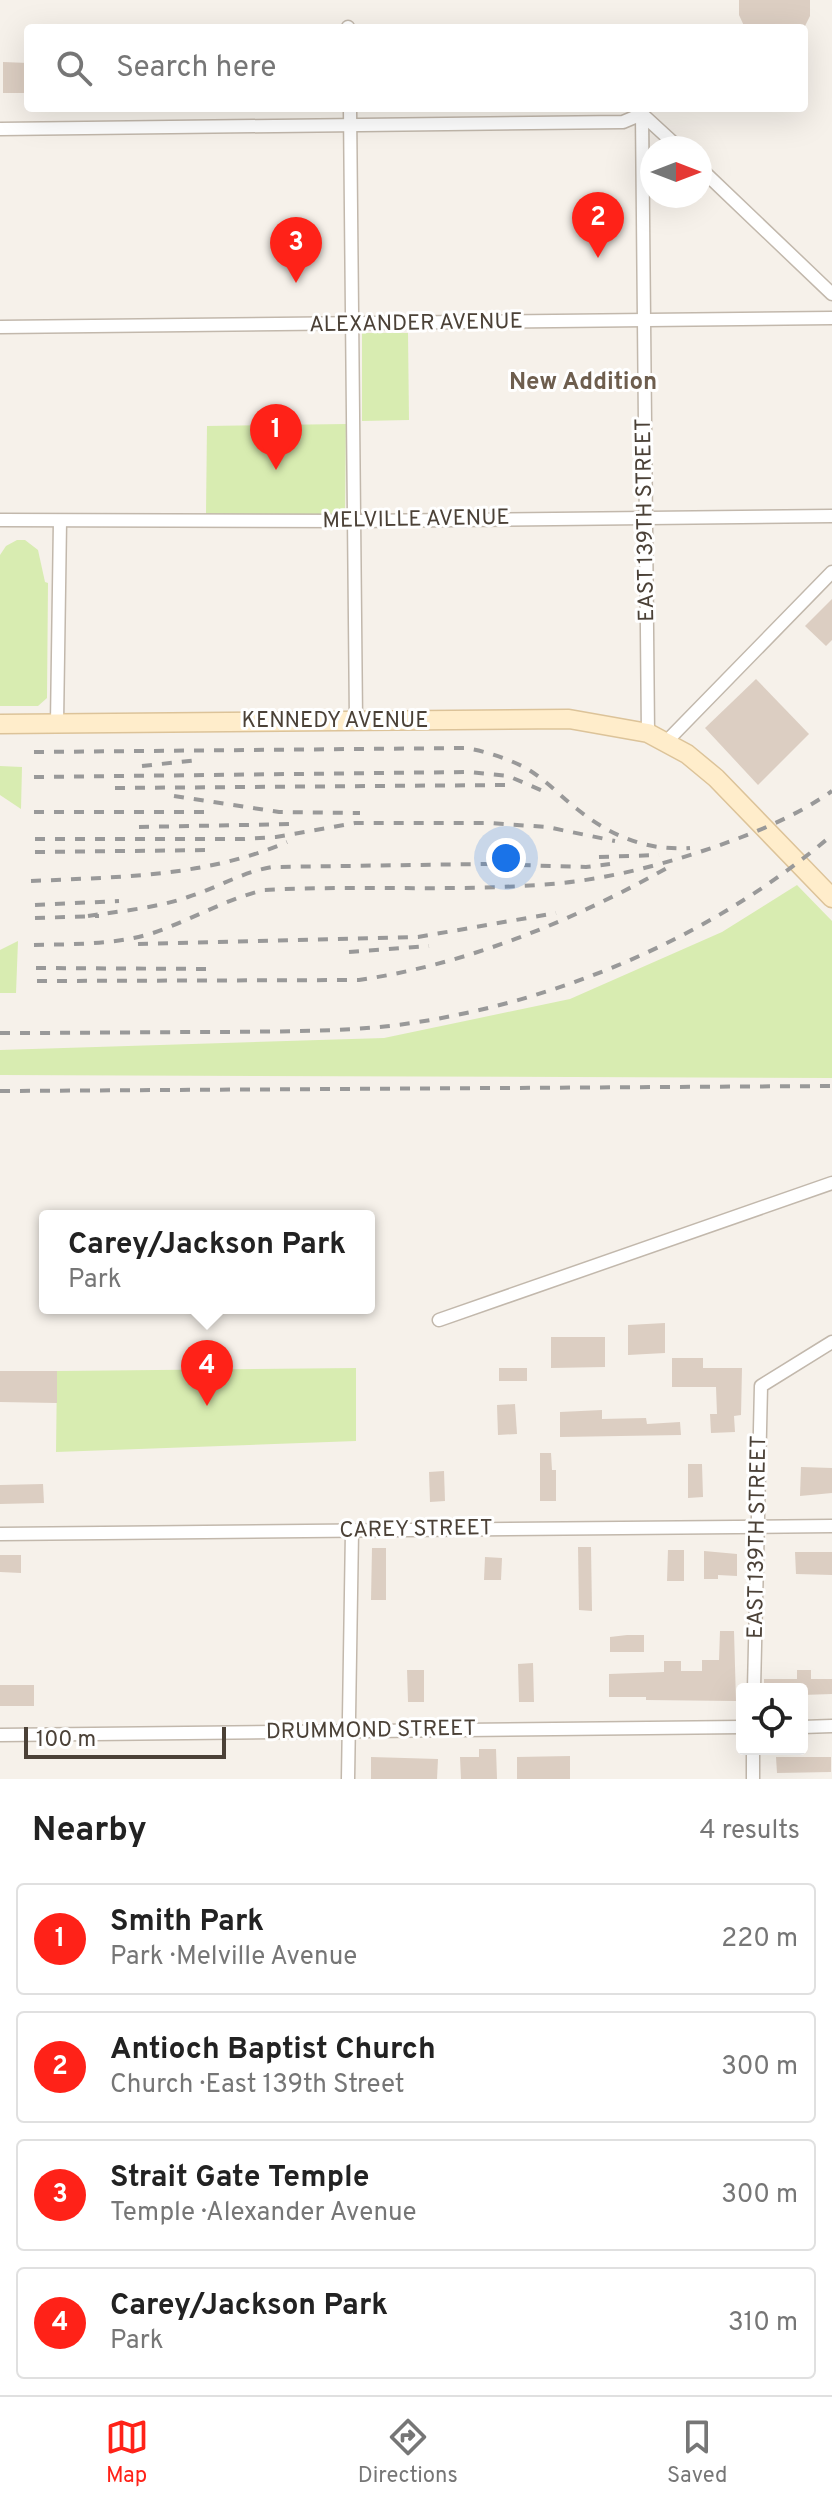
<!DOCTYPE html>
<meta charset="utf-8">
<style>
body{margin:0;font-family:Overpass,sans-serif;background:#f2f2f2;color:#222}
.controls{position:absolute;right:24px;bottom:24px;display:grid;overflow:hidden;border-radius:8px;box-shadow:0 8px 32px #0002}
.controls button{width:72px;height:72px;display:grid;place-items:center;padding:0;border:0;border-bottom:2px solid #e0e0e0;background:#fff;color:#222;font:40px sans-serif}
.compass{position:absolute;left:640px;top:136px;width:72px;height:72px;border-radius:50%;background:#fff;box-shadow:0 8px 32px #0002;rotate:90deg}
.scale{position:absolute;left:24px;bottom:20px;width:202px;box-sizing:border-box;padding-left:8px;border:4px solid #4b4137;border-top:0;font-size:22px;line-height:28px;white-space:nowrap;color:#4b4137;-webkit-text-stroke:6px #fff;paint-order:stroke}
.you{position:absolute;left:506px;top:858px;width:28px;height:28px;margin:-20px;border:6px solid #fff;border-radius:50%;background:#1a73e8;box-shadow:0 0 0 12px #1a73e833}
.badge{display:grid;place-items:center;width:52px;height:52px;border-radius:50%;background:#ff2218;color:#fff;font-size:26px;font-weight:700}
.pin{position:absolute;translate:-50% -66px;filter:drop-shadow(0 2px 4px #0008)}
.pin::after{content:'';position:absolute;top:42px;width:28px;height:24px;background:inherit;clip-path:polygon(0 0,100% 0,50% 100%)}
.popup{position:absolute;left:39px;top:1210px;width:336px;height:104px;box-sizing:border-box;display:grid;place-content:center;border-radius:8px;background:#fff;filter:drop-shadow(0 2px 6px #0005);font-size:26px;white-space:nowrap;color:#767676}
.popup b{font-size:30px;color:#222}
.popup::after{content:'';position:absolute;left:50%;top:100%;margin-left:-16px;border:16px solid transparent;border-top-color:#fff}
.list{margin:0;padding:0;list-style:none}
h2{display:flex;justify-content:space-between;align-items:center;height:104px;margin:0;padding:0 32px;font-size:34px}
h2 small{font-size:26px;font-weight:400;color:#767676}
.list li{display:grid;grid-template-columns:52px 1fr auto;gap:24px;align-items:center;box-sizing:border-box;height:112px;margin:0 16px 16px;padding:0 16px;border:2px solid #e0e0e0;border-radius:8px}
.list b{display:block;font-size:30px;white-space:nowrap}
.list p{margin:0;font-size:26px;white-space:nowrap;color:#767676}
.list em{font-size:26px;font-style:normal;color:#767676}
.icon{flex:none;width:44px;height:44px;fill:none;stroke:currentColor;stroke-width:2;stroke-linecap:round;stroke-linejoin:round}
.map{position:relative;flex:none;width:832px;height:1779px;overflow:hidden}
.search{position:absolute;background:#fff;box-shadow:0 8px 32px #0002;left:24px;right:24px;top:24px;height:88px;display:flex;align-items:center;gap:20px;box-sizing:border-box;padding:0 28px;border-radius:8px;color:#767676;font-size:30px}
.sheet{height:616px;background:#fff}
nav{display:flex;justify-content:space-around;align-items:center;box-sizing:border-box;height:112px;border-top:2px solid #e0e0e0;background:#fff;font-size:22px;color:#767676}
nav a{display:grid;justify-items:center;gap:4px}
nav .on{color:#ff2218}
.map>svg:first-child{display:block}
.green{fill:#d8ecb1}
.building{fill:#dccec2}
.lines{fill:none;stroke-linecap:round;stroke-linejoin:round}
.minor-casing{stroke:#c2b8ac;stroke-width:15}
.secondary-casing{stroke:#dcc399;stroke-width:21}
.minor{stroke:#fff;stroke-width:12}
.secondary{stroke:#ffedcb;stroke-width:18}
.rail{stroke:#999;stroke-width:4;stroke-dasharray:10 10;stroke-linecap:butt}
.labels{text-anchor:middle;dominant-baseline:central;stroke-width:6;stroke-linejoin:round;paint-order:stroke}
.street-label{font-size:22px;fill:#4b4137;stroke:#fff}
.neighbourhood-label{font-size:24px;font-weight:bold;fill:#6e5e4e;stroke:#fff}
</style>
<div class="map">
<svg width="832" height="1779" viewBox="0 0 832 1779">
<rect width="100%" height="100%" fill="#f6f1ea"/>
<!-- green -->
<g class="green">
<polygon points="362,333 408,333 409,420 362,421"/>
<polygon points="346,424 345,514 206,514 207,426"/>
<polygon points="17,540 25,540 38,550 45,582 48,583 47,698 38,706 0,706 0,555 6,546"/>
<polygon points="0,766 22,767 21,809 0,795"/>
<polygon points="797,885 832,921 832,1078 0,1075 0,1050 384,1038 570,999 722,932"/>
<polygon points="18,941 16,993 0,993 0,950"/>
<polygon points="356,1368 356,1441 56,1452 57,1371"/>
</g>
<!-- building -->
<g class="building">
<polygon points="739,0 810,0 810,16 804,28 745,28 739,15"/>
<polygon points="3,62 28,63 28,93 3,93"/>
<polygon points="832,599 832,640 826,646 805,626"/>
<polygon points="756,679 809,734 758,785 705,728"/>
<polygon points="665,1323 665,1353 628,1355 628,1325"/>
<polygon points="551,1337 605,1337 605,1367 551,1368"/>
<polygon points="672,1358 703,1358 703,1368 742,1368 741,1415 734,1416 735,1432 711,1433 710,1414 717,1414 716,1387 672,1387"/>
<rect x="499" y="1368" width="28" height="13"/>
<polygon points="0,1371 57,1371 57,1403 0,1402"/>
<polygon points="515,1404 517,1434 498,1435 497,1405"/>
<polygon points="602,1410 602,1419 646,1418 647,1424 680,1422 681,1435 560,1437 560,1412"/>
<polygon points="540,1453 551,1453 552,1470 556,1470 556,1501 540,1501"/>
<polygon points="688,1464 702,1464 703,1497 688,1498"/>
<polygon points="801,1467 832,1468 832,1493 800,1496"/>
<polygon points="444,1471 445,1501 430,1502 429,1472"/>
<polygon points="43,1484 44,1503 0,1504 0,1485"/>
<polygon points="578,1547 591,1547 592,1611 579,1610"/>
<polygon points="372,1548 386,1548 386,1600 371,1600"/>
<polygon points="668,1550 684,1550 684,1581 667,1581"/>
<polygon points="704,1551 737,1554 737,1576 718,1575 718,1579 704,1579"/>
<polygon points="795,1552 832,1552 832,1575 796,1574"/>
<polygon points="0,1555 21,1555 21,1573 0,1572"/>
<polygon points="485,1557 502,1558 501,1580 484,1580"/>
<polygon points="720,1631 734,1631 736,1701 646,1700 646,1697 609,1697 609,1674 664,1672 664,1661 681,1661 681,1671 702,1671 702,1660 719,1660"/>
<polygon points="627,1635 644,1635 644,1652 610,1652 610,1637"/>
<polygon points="533,1663 534,1702 519,1702 518,1664"/>
<polygon points="407,1670 424,1670 424,1702 408,1702"/>
<polygon points="797,1670 811,1670 811,1679 832,1679 832,1694 802,1695 802,1689 764,1689 764,1679 797,1679"/>
<rect x="0" y="1685" width="34" height="21"/>
<polygon points="479,1749 496,1749 497,1779 461,1779 460,1757 479,1757"/>
<polygon points="570,1756 570,1779 517,1779 517,1757"/>
<polygon points="371,1757 438,1759 437,1779 371,1779"/>
<polygon points="776,1757 831,1757 831,1772 777,1773"/>
</g>
<g class="lines">
<!-- minor casing -->
<g class="minor-casing">
<g id="minor">
<polyline points="348,27 348,28"/>
<polyline points="350,108 356,721"/>
<polyline points="642,114 648,733"/>
<polyline points="642,114 679,148"/>
<polyline points="0,129 623,122 642,114"/>
<polyline points="700,168 832,294"/>
<polyline points="0,327 832,318"/>
<polyline points="0,520 355,521 832,516"/>
<polyline points="57,723 60,521"/>
<polyline points="666,742 832,572"/>
<polyline points="439,1320 832,1183"/>
<polyline points="0,1534 832,1526"/>
<polyline points="754,1689 761,1386 832,1342"/>
<polyline points="802,1727 832,1726"/>
<polyline points="0,1735 742,1727"/>
<polyline points="348,1779 352,1531"/>
<polyline points="753,1779 753,1749"/>
</g>
</g>
<!-- secondary casing -->
<g class="secondary-casing">
<polyline id="secondary" points="0,724 569,719 648,733 687,754 716,778 832,898"/>
</g>
<!-- minor -->
<use href="#minor" class="minor"/>
<!-- secondary -->
<use href="#secondary" class="secondary"/>
<!-- rail -->
<g class="rail">
<path d="M34,752L465,748C485,751 506,758 524,767C544,778 559,795 577,809C611,836 646,851 690,848"/>
<polyline points="142,766 198,760"/>
<polyline points="34,777 468,772 508,776 543,791"/>
<polyline points="115,788 505,785"/>
<polyline points="174,796 279,812 360,813"/>
<polyline points="34,812 214,812"/>
<polyline points="139,827 295,824"/>
<polyline points="35,839 243,839 276,837 355,823 489,823 547,827 615,841"/>
<polyline points="35,852 215,850"/>
<polyline points="599,857 659,855"/>
<path d="M31,881C118,877 206,877 287,842"/>
<polyline points="35,905 119,901"/>
<path d="M88,916C121,911 156,908 188,897C217,888 242,872 272,867L485,864L586,867L610,864"/>
<polyline points="35,918 99,916"/>
<polyline points="138,944 418,937 556,913"/>
<path d="M34,945C74,944 114,945 153,933C191,920 226,899 264,890C360,885 456,892 551,884C613,879 677,861 734,840C769,827 802,812 832,791"/>
<polyline points="349,952 429,946"/>
<polyline points="36,968 212,969"/>
<path d="M37,981L359,980C468,964 572,921 667,868"/>
<path d="M0,1033C77,1033 154,1032 230,1032C291,1031 352,1032 412,1023C564,1000 715,935 832,835"/>
<polyline points="0,1091 832,1086"/>
</g>
</g>
<g class="labels">
<!-- street labels -->
<g class="street-label">
<text transform="translate(416 324) rotate(-1)">ALEXANDER AVENUE</text>
<text transform="translate(416 520) rotate(-1)">MELVILLE AVENUE</text>
<text transform="translate(646 520) rotate(-91)">EAST 139TH STREET</text>
<text x="335" y="721">KENNEDY AVENUE</text>
<text transform="translate(416 1530) rotate(-1)">CAREY STREET</text>
<text transform="translate(758 1537) rotate(-89)">EAST 139TH STREET</text>
<text transform="translate(371 1731) rotate(-1)">DRUMMOND STREET</text>
</g>
<!-- neighbourhood labels -->
<g class="neighbourhood-label">
<text x="583" y="383">New Addition</text>
</g>
</g>
</svg>
<div class="controls">
<button><svg class="icon" aria-label="locate" viewBox="0 0 24 24"><circle cx="12" cy="12" r="6"/><path d="M12 2v4M12 18v4M2 12h4M18 12h4"/></svg></button>
</div>
<svg class="compass" viewBox="-18 -18 36 36"><path d="M0-13l5 13h-10z" fill="#e53935"/><path d="M0 13l5-13h-10z" fill="#767676"/></svg>
<div class="scale">100 m</div>
<div class="you"></div>
<div class="pin badge" style="left:276px;top:470px">1</div>
<div class="pin badge" style="left:598px;top:258px">2</div>
<div class="pin badge" style="left:296px;top:283px">3</div>
<div class="pin badge" style="left:207px;top:1406px">4</div>
<div class="popup"><b>Carey/Jackson Park</b>Park</div>
<div class="search"><svg class="icon" aria-label="search" viewBox="0 0 24 24"><circle cx="10" cy="10" r="6"/><path d="M15 15l6 6"/></svg>Search here</div>
</div>
<section class="sheet">
<h2>Nearby<small>4 results</small></h2>
<ul class="list">
<li><span class="badge">1</span><div><b>Smith Park</b><p>Park · Melville Avenue</p></div><em>220 m</em></li>
<li><span class="badge">2</span><div><b>Antioch Baptist Church</b><p>Church · East 139th Street</p></div><em>300 m</em></li>
<li><span class="badge">3</span><div><b>Strait Gate Temple</b><p>Temple · Alexander Avenue</p></div><em>300 m</em></li>
<li><span class="badge">4</span><div><b>Carey/Jackson Park</b><p>Park</p></div><em>310 m</em></li>
</ul>
</section>
<nav>
<a class="on"><svg class="icon" aria-label="map" viewBox="0 0 24 24"><path d="M3 6l6-2 6 2 6-2v14l-6 2-6-2-6 2zM9 4v14M15 6v14"/></svg>Map</a>
<a><svg class="icon" aria-label="directions" viewBox="0 0 24 24"><path d="M12 3l9 9-9 9-9-9zM9 14v-3h6M13 9l2 2-2 2"/></svg>Directions</a>
<a><svg class="icon" aria-label="saved" viewBox="0 0 24 24"><path d="M7 4h10v16l-5-4-5 4z"/></svg>Saved</a>
</nav>
